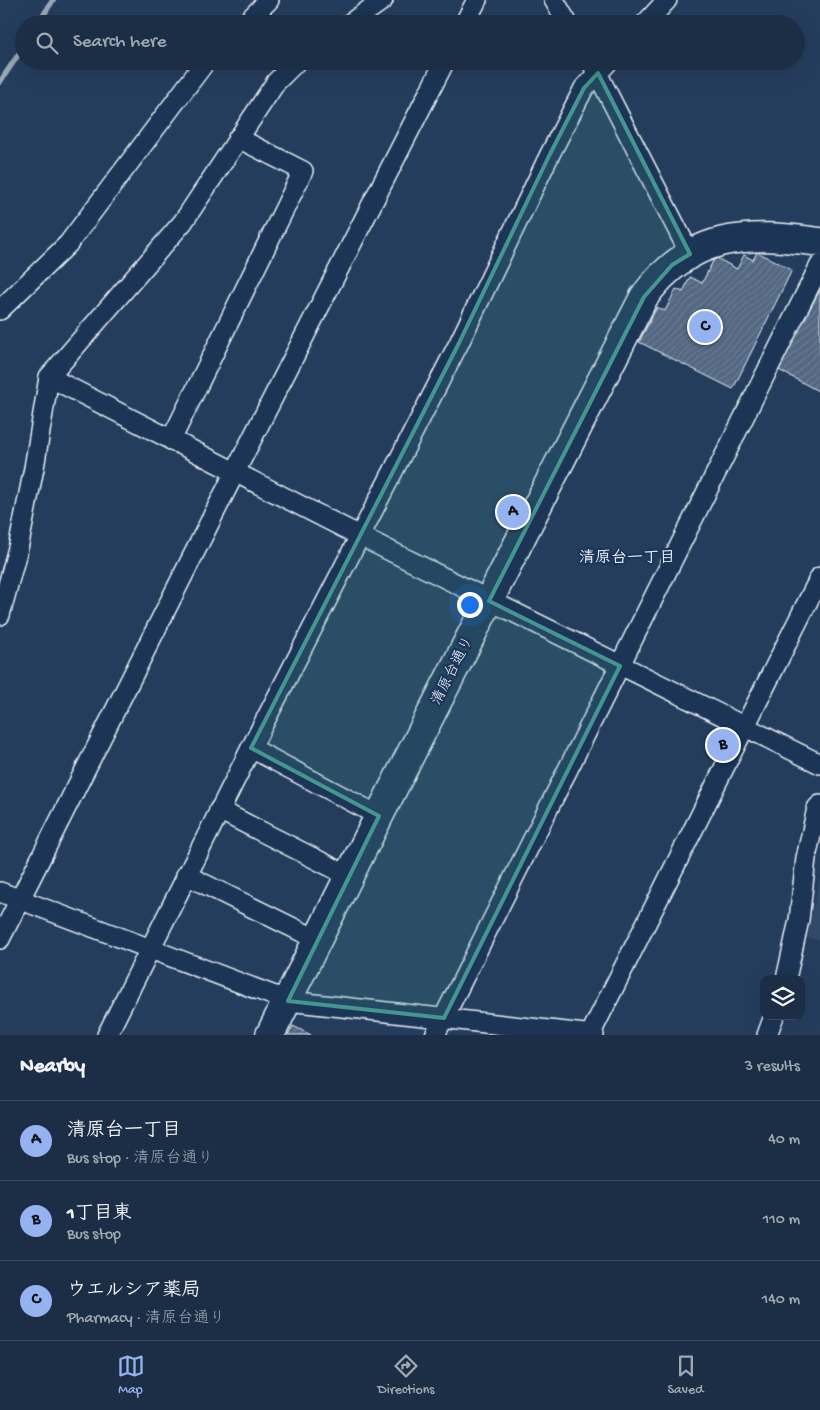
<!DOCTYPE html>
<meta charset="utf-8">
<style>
body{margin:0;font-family:"Gochi Hand","Klee One",sans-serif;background:#25364d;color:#f1f3f6}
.controls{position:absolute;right:15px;bottom:15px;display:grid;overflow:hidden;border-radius:10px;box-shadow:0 5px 20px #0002}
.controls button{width:45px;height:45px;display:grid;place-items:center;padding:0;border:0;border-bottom:1px solid #3a4a5f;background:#1c2e46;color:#f1f3f6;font:25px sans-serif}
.you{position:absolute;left:469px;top:604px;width:18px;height:18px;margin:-12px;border:4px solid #fff;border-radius:50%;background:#1a73e8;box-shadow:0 0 0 8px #1a73e833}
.badge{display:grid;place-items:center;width:32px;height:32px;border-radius:50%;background:#95b2f1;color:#111;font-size:16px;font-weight:700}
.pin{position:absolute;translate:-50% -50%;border:2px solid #fff;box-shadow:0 1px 5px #0006}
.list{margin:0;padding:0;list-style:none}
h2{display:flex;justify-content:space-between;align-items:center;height:65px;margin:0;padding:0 20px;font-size:21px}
h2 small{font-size:16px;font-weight:400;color:#a0a8b3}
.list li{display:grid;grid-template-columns:32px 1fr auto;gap:15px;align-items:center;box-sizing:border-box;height:80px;padding:0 20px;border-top:1px solid #3a4a5f}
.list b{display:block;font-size:19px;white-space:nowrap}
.list p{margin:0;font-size:16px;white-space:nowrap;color:#a0a8b3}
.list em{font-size:16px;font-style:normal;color:#a0a8b3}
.icon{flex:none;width:28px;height:28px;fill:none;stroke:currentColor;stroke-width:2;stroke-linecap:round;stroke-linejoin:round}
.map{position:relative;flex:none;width:820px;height:1035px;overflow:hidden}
.search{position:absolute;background:#1c2e46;box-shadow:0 5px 20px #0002;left:15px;right:15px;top:15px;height:55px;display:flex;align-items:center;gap:12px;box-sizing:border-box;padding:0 18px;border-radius:28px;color:#a0a8b3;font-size:19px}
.sheet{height:305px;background:#1c2e46}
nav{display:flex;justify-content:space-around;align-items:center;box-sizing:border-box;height:70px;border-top:1px solid #3a4a5f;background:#1c2e46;font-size:14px;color:#a0a8b3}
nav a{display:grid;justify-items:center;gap:2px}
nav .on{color:#95b2f1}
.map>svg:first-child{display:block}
.built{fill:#334a68}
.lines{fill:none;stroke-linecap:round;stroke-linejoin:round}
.stream{stroke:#99a8ba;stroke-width:5.5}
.building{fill:url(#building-hatch);stroke:#e8f1f8}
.street-casing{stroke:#e8f1f8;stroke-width:22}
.secondary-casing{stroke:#e8f1f8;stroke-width:31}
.street{stroke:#1d3557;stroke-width:19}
.secondary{stroke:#1d3557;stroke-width:28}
.marked{fill:#459590;fill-opacity:0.2;stroke:#459590;stroke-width:4;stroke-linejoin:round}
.labels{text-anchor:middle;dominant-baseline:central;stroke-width:4.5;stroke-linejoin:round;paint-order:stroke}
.street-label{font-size:15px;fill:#e8f1f8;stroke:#1d3557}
.neighbourhood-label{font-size:16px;font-weight:bold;fill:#e8f1f8;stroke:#1d3557}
</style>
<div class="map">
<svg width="820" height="1035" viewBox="0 0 820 1035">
<defs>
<pattern id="building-hatch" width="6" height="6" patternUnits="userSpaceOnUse" patternTransform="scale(1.25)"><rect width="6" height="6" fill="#536782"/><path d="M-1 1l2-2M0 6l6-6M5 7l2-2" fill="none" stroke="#6c7d94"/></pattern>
</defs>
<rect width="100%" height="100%" fill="#253d5d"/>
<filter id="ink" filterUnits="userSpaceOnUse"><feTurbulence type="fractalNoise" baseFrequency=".02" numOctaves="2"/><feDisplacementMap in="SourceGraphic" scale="10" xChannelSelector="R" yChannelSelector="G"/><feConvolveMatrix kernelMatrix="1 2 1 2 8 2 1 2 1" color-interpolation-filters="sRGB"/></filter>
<g filter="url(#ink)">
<!-- built -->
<polygon class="built" points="820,876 820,940 807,938"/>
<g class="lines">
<!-- stream -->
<g class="stream">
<polyline points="38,24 53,0"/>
<polyline points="0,82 24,46"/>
</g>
</g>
<!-- building -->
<g class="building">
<polygon points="757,252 792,270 733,389 639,342 657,307 665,311 676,289 683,292 690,277 702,283 715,257 737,269 744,255 753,260"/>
<polygon points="820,290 820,392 777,369"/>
<polygon points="293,1026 311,1035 288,1035"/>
</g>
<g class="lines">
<!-- street casing -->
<g class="street-casing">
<g id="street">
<polyline points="554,0 568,24"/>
<polyline points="245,24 269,0"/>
<polyline points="349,24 383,0"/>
<polyline points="464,24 477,0"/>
<polyline points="645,24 667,0"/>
<polyline points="591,61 690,254"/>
<polyline points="0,310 68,244 206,61"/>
<polyline points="49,377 360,536 820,764"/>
<polyline points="171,440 303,171 238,138"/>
<polyline points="0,615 19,544 34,468 49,377 183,222 276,82 297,61"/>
<polyline points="251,748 379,816"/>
<polyline points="219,810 349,876"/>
<polyline points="186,875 318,940"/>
<polyline points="0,892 288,1001 594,1035"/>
<polyline points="0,939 235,472 445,61"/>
<polyline points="786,979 799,920 806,858 817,808 820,805"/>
<polyline points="107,1035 251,748 459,343 550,154 584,88 609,61"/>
<polyline points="435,1035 820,265"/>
<polyline points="590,1035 820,577"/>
<polyline points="767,1035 774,1016"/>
</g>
</g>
<!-- secondary casing -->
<g class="secondary-casing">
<path id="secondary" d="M270,1035L379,816L644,297C691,232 747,232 820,242"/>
</g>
<!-- street -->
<use href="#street" class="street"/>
<!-- secondary -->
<use href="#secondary" class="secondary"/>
</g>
</g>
<!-- marked area -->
<path class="marked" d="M598,73L690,254L672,265L644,297L489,601L620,666L444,1018L288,1001L379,816L251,748L459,343L550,154L584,88Z"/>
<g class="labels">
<!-- street labels -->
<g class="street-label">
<text transform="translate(453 671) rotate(-63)">清原台通り</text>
</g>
<!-- neighbourhood labels -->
<g class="neighbourhood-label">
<text x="627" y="559">清原台一丁目</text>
</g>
</g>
</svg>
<div class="controls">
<button><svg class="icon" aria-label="layers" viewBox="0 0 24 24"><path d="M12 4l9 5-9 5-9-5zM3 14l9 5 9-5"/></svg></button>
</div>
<div class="you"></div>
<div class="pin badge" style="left:513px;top:512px">A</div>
<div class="pin badge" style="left:723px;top:745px">B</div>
<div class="pin badge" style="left:705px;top:327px">C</div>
<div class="search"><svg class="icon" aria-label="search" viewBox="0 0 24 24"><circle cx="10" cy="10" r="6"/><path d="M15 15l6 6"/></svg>Search here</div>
</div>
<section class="sheet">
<h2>Nearby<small>3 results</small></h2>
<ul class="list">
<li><span class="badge">A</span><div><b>清原台一丁目</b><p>Bus stop · 清原台通り</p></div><em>40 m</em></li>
<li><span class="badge">B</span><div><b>1丁目東</b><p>Bus stop</p></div><em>110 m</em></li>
<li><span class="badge">C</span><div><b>ウエルシア薬局</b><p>Pharmacy · 清原台通り</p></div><em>140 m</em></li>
</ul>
</section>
<nav>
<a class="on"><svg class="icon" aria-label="map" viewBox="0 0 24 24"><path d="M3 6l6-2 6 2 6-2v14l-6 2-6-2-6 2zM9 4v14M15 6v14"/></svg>Map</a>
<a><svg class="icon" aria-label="directions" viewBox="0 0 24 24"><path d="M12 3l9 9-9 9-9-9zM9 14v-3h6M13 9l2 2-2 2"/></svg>Directions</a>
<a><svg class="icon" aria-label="saved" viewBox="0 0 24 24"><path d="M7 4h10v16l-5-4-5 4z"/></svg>Saved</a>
</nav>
